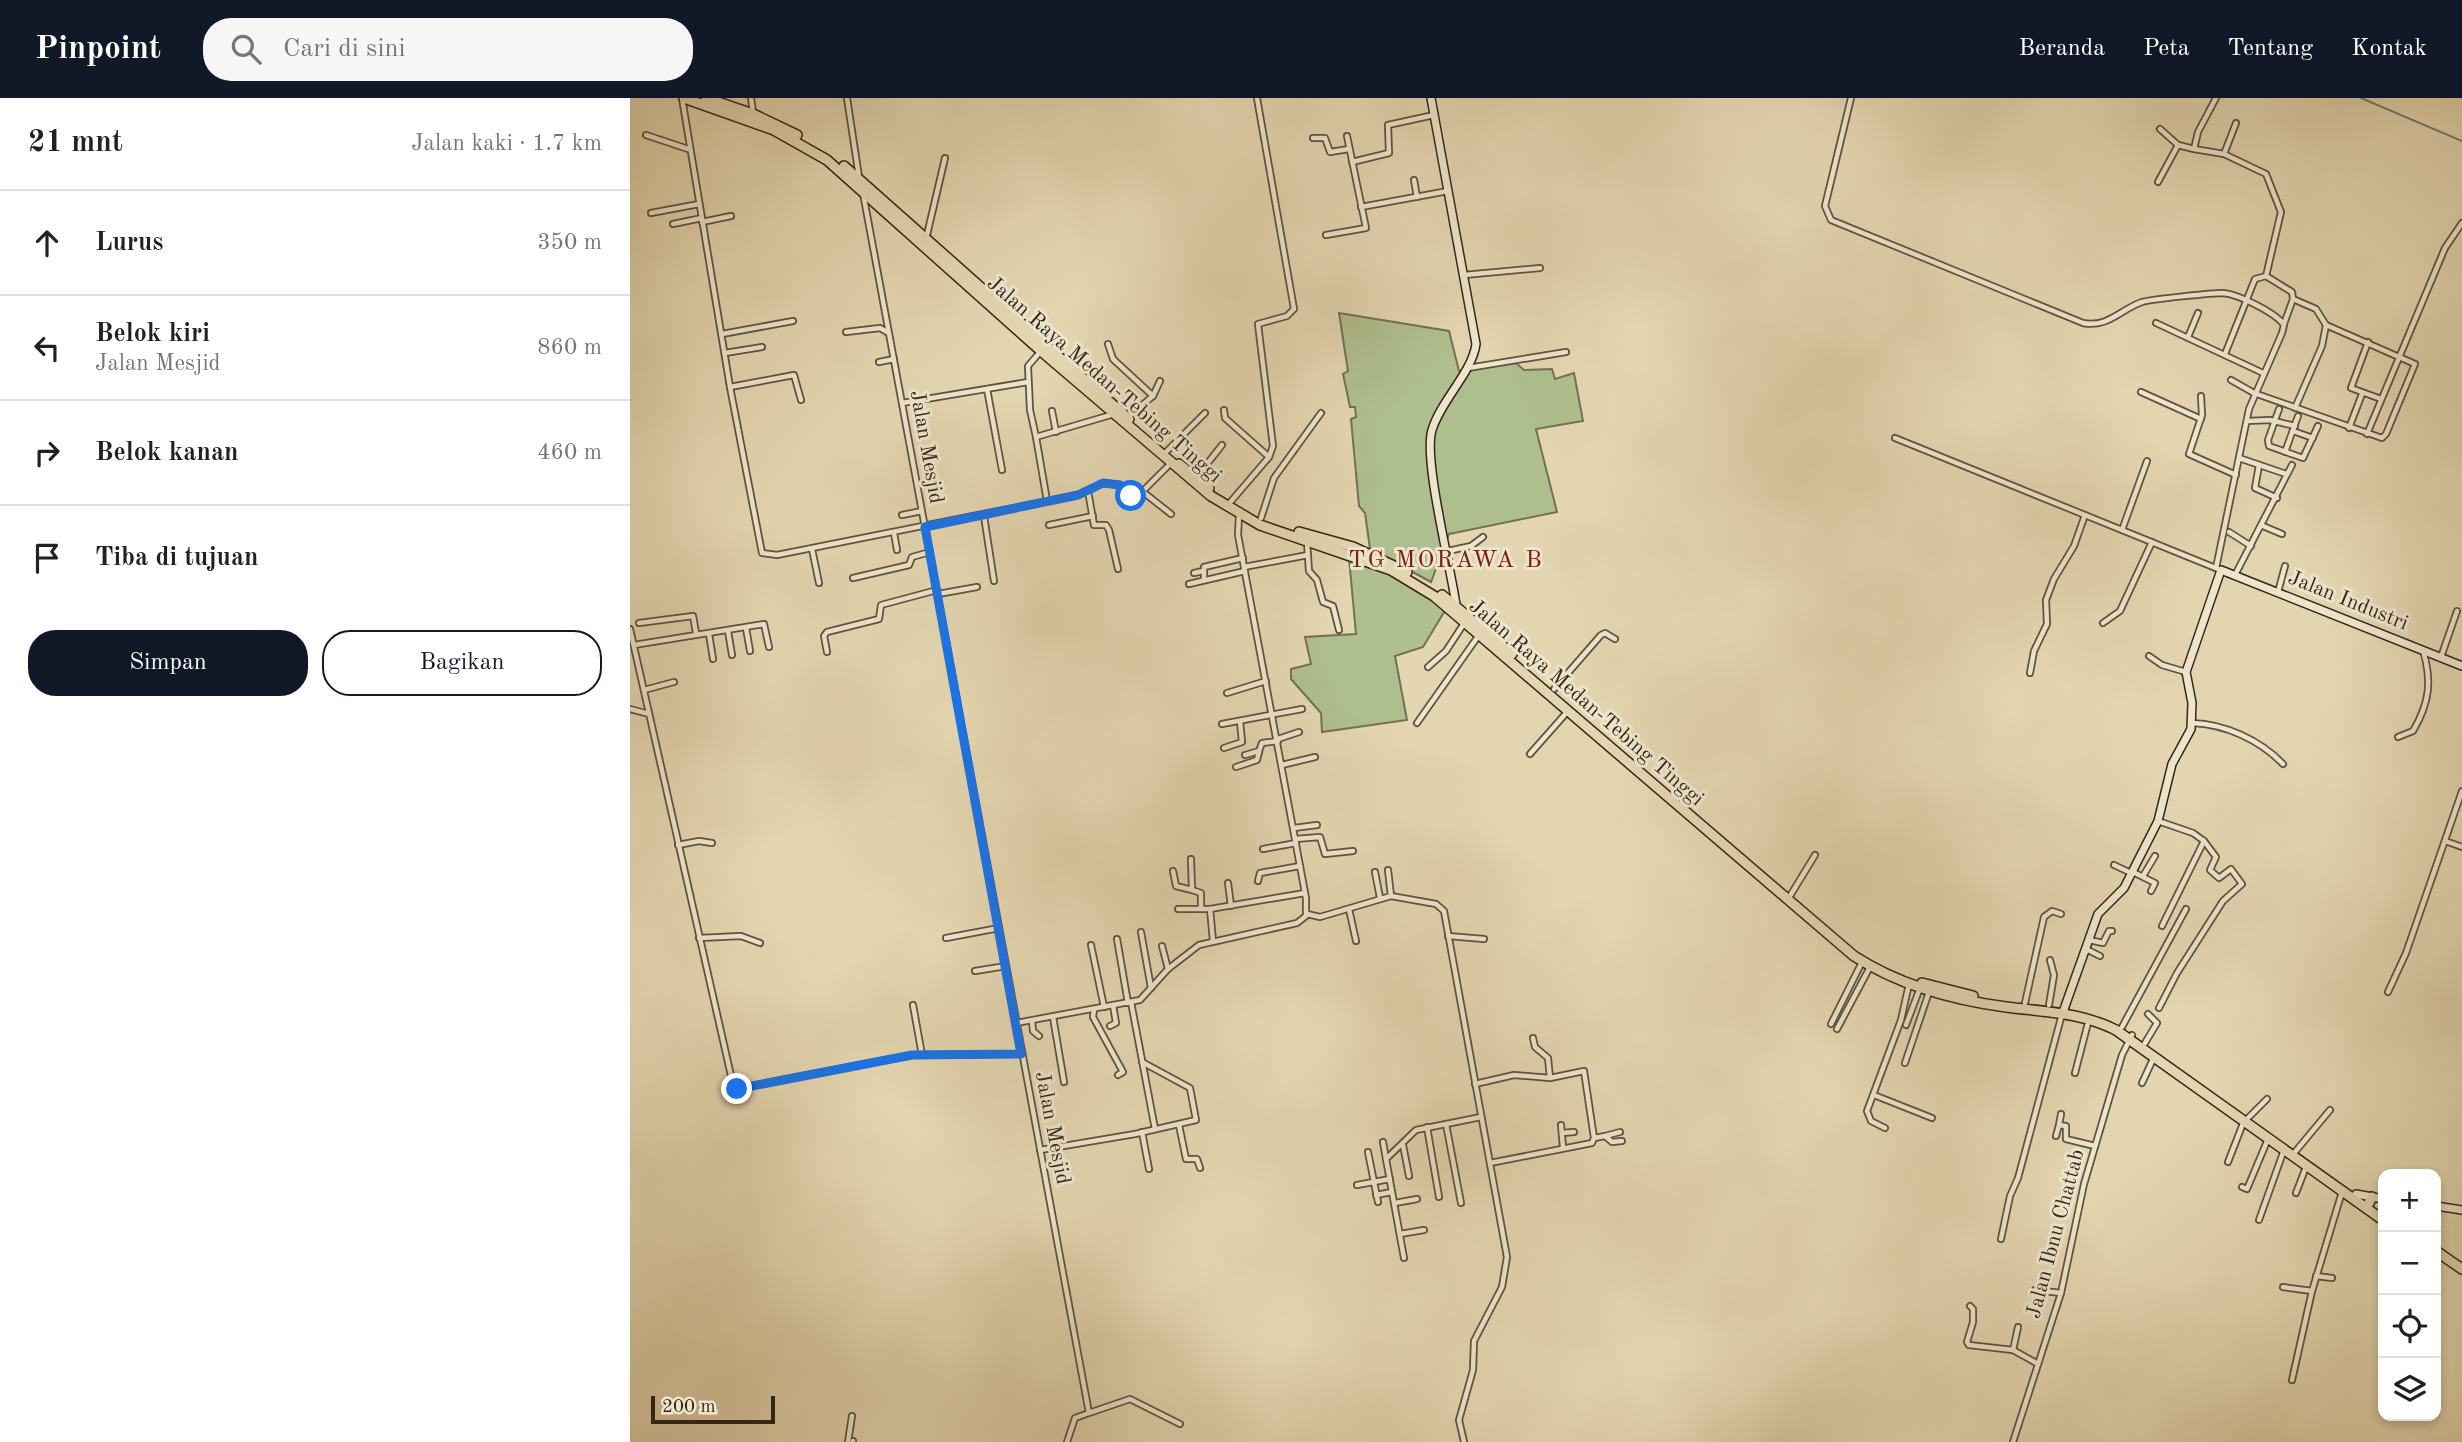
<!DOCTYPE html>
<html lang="id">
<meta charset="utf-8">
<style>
body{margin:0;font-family:"Old Standard TT",serif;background:#f6f6f6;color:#202124}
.controls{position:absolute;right:21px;bottom:21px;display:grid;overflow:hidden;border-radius:14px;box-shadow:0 4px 10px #0003}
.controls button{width:63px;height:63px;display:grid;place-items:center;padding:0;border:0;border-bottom:2px solid #e0e0e0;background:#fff;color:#202124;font:35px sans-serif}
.scale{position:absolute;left:21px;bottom:18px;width:124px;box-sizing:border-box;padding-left:7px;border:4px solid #362618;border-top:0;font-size:19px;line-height:24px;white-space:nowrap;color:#362618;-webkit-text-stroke:5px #ede4cc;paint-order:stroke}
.stop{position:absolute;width:21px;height:21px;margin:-16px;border:5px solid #1a73e8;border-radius:50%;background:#fff}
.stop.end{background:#1a73e8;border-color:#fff;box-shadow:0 2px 7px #0008}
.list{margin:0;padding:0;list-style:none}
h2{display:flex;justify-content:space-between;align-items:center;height:91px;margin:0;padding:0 28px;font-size:30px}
h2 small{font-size:23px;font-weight:400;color:#757577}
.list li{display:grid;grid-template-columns:46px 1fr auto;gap:21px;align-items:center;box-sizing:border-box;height:105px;padding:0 28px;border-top:2px solid #e0e0e0}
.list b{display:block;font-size:26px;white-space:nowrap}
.list p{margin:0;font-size:23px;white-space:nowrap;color:#757577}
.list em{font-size:23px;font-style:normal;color:#757577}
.actions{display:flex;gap:14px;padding:21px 28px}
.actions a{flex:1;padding:16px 0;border:2px solid #111827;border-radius:28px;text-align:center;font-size:24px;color:#111827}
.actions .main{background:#111827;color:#fff}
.icon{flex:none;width:38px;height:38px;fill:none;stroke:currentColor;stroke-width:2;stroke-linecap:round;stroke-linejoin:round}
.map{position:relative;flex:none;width:1832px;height:1344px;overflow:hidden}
header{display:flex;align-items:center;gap:42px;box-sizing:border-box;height:98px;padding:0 35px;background:#111827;color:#fff}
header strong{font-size:33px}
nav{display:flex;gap:38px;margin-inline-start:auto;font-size:24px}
.search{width:490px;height:63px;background:#f6f6f6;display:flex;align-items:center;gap:18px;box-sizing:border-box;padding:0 24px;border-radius:28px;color:#757577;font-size:26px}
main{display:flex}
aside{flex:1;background:#fff}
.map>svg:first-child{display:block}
.green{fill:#afbe8e;stroke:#727253;stroke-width:2}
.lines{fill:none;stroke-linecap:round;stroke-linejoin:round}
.stream{stroke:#6f7e71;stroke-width:2}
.street-casing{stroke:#61523e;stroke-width:8}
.secondary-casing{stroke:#362618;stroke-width:10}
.highway-casing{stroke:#362618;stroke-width:12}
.street{stroke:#ede4cc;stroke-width:4.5}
.secondary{stroke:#ede4cc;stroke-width:7}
.highway{stroke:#e3d5b0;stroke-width:9}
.route{stroke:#1a73e8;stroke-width:9}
.labels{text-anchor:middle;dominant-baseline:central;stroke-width:6;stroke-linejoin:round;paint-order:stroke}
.street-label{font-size:21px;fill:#362618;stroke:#ede4cc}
.quarter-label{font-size:24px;letter-spacing:2px;fill:#7a1f14;stroke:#ede4cc}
</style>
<header>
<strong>Pinpoint</strong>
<div class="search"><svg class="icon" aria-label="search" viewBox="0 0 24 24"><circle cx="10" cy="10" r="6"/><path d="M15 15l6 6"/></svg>Cari di sini</div>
<nav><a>Beranda</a><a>Peta</a><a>Tentang</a><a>Kontak</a></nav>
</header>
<main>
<aside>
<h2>21 mnt<small>Jalan kaki · 1.7 km</small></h2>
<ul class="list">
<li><svg class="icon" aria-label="ahead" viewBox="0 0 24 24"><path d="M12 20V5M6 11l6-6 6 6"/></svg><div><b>Lurus</b></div><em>350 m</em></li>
<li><svg class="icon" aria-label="left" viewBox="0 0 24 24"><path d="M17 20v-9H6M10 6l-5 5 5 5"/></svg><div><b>Belok kiri</b><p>Jalan Mesjid</p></div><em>860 m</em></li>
<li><svg class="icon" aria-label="right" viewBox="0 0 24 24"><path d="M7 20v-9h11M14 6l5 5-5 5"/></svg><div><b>Belok kanan</b></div><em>460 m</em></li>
<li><svg class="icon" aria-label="arrive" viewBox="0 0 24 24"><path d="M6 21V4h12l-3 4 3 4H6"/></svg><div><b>Tiba di tujuan</b></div></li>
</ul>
<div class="actions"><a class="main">Simpan</a><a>Bagikan</a></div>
</aside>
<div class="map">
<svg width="1832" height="1344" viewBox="0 0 1832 1344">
<rect width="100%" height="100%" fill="#e3d5b0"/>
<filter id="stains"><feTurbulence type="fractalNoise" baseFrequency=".00286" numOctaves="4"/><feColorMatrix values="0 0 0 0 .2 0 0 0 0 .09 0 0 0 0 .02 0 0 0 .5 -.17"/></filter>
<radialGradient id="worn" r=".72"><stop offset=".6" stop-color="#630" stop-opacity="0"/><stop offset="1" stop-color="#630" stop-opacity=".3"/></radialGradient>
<!-- green -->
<g class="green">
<polygon points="709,215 819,233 829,273 886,265 894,272 922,271 925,281 944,275 953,323 906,331 927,414 819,436 801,484 740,451 735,415 729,408 721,321 726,319 725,309 720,309 713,276 718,273"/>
<polygon points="719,460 765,476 816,511 793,549 765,558 777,622 692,634 691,615 661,581 661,571 681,566 675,539 726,536"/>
</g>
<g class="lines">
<!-- stream -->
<polyline class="stream" points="1731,0 1832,43"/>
<!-- street casing -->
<g class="street-casing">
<g id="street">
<polyline points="52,0 100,289 132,455 147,457 448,397 473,385 490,387 505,401 540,366"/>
<polyline points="121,0 123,15"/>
<polyline points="217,0 229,79"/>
<path d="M1221,0L1195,108L1201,122L1453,225C1478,230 1491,211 1512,204C1521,201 1584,195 1593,195C1608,196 1646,215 1654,227L1652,235L1619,311L1586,470"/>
<polyline points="1586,0 1568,34 1564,51 1594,56 1636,76 1651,114 1636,178"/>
<polyline points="1530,31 1548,47 1564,51"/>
<polyline points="16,37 58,51"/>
<polyline points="683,40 695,40 700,54 719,51"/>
<polyline points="1594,56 1606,25"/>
<polyline points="722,64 759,55 758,27 804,17"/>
<polyline points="784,82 787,99"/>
<polyline points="1528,84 1548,47"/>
<polyline points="233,95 459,1315 445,1320 437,1344"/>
<polyline points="731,109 818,93"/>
<polyline points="21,115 69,106"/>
<polyline points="72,124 101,118"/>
<polyline points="43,126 72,120"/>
<polyline points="696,137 736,130 717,38"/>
<polyline points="296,141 315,60"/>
<polyline points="834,177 910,170"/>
<polyline points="1526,225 1633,275"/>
<polyline points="1654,226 1663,201"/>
<polyline points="216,234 250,230 257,234"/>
<polyline points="92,236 163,223"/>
<polyline points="1558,239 1568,215"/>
<polyline points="1738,244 1721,290 1751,301"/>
<polyline points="478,246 483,261 523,298 498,319"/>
<polyline points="95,255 132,249"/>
<polyline points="1595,256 1625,181 1636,178"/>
<polyline points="249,264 264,261"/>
<polyline points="838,270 936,254"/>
<polyline points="1601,282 1624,295 1752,340 1756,336 1785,266 1696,227 1686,211 1663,201 1662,194 1636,178"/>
<polyline points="100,289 164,277 171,302"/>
<polyline points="357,291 372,372"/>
<polyline points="1511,294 1571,321"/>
<polyline points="523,298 530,283"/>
<polyline points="1571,298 1572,317 1559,356 1606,377"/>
<polyline points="272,305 398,284"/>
<polyline points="1665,310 1692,248 1696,227"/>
<polyline points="1649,311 1638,342 1639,348 1673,360 1688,328"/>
<polyline points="594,312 595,320 639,359"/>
<polyline points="422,313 426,334"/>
<polyline points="1617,323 1640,322 1665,328"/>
<polyline points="1719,330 1732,296"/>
<polyline points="1663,333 1683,340"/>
<polyline points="1737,336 1815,150 1832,125"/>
<polyline points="406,339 400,312 398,268 411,253"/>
<polyline points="1265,340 1588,471"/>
<polyline points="536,354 575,315"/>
<polyline points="1655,354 1668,318"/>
<polyline points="1609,360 1656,376"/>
<polyline points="1629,367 1625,390 1647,400"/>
<polyline points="566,380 592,347"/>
<polyline points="458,393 464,427 476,427 479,432 488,471"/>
<polyline points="513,394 541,416"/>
<polyline points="417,403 406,339 484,316"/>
<polyline points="597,408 639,359 643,348 628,226 657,218 664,211 627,0"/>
<polyline points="272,417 292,413"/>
<polyline points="354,418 364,483"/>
<polyline points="631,420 644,380 691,315"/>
<polyline points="419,427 463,418"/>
<polyline points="1633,428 1652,436"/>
<polyline points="1492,432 1517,363"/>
<polyline points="1599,434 1621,448"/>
<polyline points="264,435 267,452"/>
<polyline points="677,444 679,473 687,482 693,504 703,508 709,532"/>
<polyline points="182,451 189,485"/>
<polyline points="818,453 841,448 853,439"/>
<polyline points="614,469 678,457"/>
<polyline points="564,475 573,473"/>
<polyline points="1605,477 1662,367"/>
<polyline points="223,480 279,467 282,459 300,454"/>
<polyline points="574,482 574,469 613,460"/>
<polyline points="559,486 615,473"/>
<polyline points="1648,494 1655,468"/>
<polyline points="308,496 347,489"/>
<polyline points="9,525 63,518 66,535"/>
<polyline points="1473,525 1490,513 1522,444"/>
<polyline points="116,530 120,553"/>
<polyline points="0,531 104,991 282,957 392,956"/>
<polyline points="98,533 102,557"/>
<polyline points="79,536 83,561"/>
<polyline points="4,547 134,526 139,549"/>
<polyline points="197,554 194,538 197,534 249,521 251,507 307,492"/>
<polyline points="1519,558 1532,567 1556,574"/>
<polyline points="1811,559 1827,513"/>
<polyline points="798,569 816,553 835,524"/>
<polyline points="1400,575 1404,553 1417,526 1416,502 1424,481 1444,448 1455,417"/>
<polyline points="924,591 971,537 975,535 985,541"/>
<polyline points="14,592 44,584"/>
<polyline points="597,595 636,583"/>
<polyline points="0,611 19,616"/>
<polyline points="787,625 849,537"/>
<path d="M1562,625C1595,626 1630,642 1653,666"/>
<polyline points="592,626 672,611"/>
<path d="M1768,639L1783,633C1800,604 1802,583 1793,552"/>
<polyline points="648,641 669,634"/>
<polyline points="594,650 612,644 610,623"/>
<polyline points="900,656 938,613"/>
<polyline points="615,657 629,653 632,645 648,643"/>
<polyline points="652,667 685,659"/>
<polyline points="606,669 627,662 629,654"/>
<polyline points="1528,723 1563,735 1574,743 1532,828"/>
<polyline points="664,730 687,727"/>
<polyline points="665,741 690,739 695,756 723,753"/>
<polyline points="1815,743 1832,749"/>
<polyline points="48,747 69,743 82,745"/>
<polyline points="633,751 666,745"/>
<polyline points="561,761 562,792 571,795 571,810"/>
<polyline points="1484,767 1501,775"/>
<polyline points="758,772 761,798"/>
<polyline points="543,773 546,788 562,792"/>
<polyline points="745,774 750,800"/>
<polyline points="1503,774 1525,785 1521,793"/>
<polyline points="1513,778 1525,758"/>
<polyline points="628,783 630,775 670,768"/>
<polyline points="598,785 601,808"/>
<polyline points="1160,798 1185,757"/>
<polyline points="548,811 580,811 675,795"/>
<polyline points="580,811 583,843"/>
<polyline points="719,811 726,843"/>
<polyline points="677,816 690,819 761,798 806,806 814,813 877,1159 872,1189 844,1243 843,1272 829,1322 834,1344"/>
<polyline points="511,834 521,890"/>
<polyline points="818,838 854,841"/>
<polyline points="69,840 111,838 130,845"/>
<polyline points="316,840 369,830"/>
<polyline points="487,841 498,905"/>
<polyline points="1459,842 1473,845 1479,833 1482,833"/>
<polyline points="461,847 474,909"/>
<polyline points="532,848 538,871"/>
<polyline points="1456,851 1470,858"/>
<polyline points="345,873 376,868"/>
<polyline points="1758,894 1776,855 1832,693"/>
<polyline points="501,904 525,1031"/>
<polyline points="1395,905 1414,819 1422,813 1431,816"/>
<polyline points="283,907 292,957"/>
<polyline points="1419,907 1424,877 1420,862"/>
<polyline points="1529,910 1547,875 1593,803 1612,786 1601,771 1589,780 1580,772 1586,759 1574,743"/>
<polyline points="464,911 463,919 493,974 488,977"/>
<polyline points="423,919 434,984"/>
<polyline points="402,923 403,933 409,938"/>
<polyline points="386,925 510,902 538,871 569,847 667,825 676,818 676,800 608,437 609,416"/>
<polyline points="1201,926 1232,864"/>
<polyline points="1276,927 1290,890"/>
<polyline points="480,928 486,925 483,907"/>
<polyline points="1492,929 1556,811"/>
<polyline points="1207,931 1240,869"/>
<polyline points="903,940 905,949 918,960 920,980"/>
<polyline points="1515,945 1527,925 1518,916"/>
<polyline points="1275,965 1299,894"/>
<polyline points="1445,975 1459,921"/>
<polyline points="1512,985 1524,959"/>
<polyline points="845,986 884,977 920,980 954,973 964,1040 962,1045 860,1065"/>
<polyline points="1244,997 1302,1020"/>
<polyline points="1431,1016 1429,1027 1436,1028 1436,1041 1465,1048"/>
<polyline points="1618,1020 1637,1001"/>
<polyline points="816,1026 831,1105"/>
<polyline points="549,1027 556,1061 567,1061 570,1070"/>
<polyline points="931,1027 933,1049"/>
<polyline points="797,1029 809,1099"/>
<polyline points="1255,1030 1241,1023 1237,1013 1271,922 1279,886"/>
<polyline points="512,1034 519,1071"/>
<polyline points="932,1035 944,1034"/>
<polyline points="975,1038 990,1034"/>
<polyline points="1426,1038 1429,1027"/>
<polyline points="964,1040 975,1038 982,1044 992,1043"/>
<polyline points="753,1044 756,1061"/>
<polyline points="773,1047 779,1078"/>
<polyline points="410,1052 505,1036 566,1022 560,990 512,964"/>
<polyline points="738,1054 748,1104"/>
<polyline points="1665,1054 1700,1012"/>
<polyline points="1598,1064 1614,1023"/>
<polyline points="727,1087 760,1081"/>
<polyline points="1612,1089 1617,1091 1638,1041"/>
<polyline points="1666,1095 1676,1069"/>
<polyline points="746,1097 762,1094"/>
<polyline points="765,1105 787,1101"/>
<polyline points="1629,1122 1654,1052"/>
<polyline points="770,1136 794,1132"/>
<polyline points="1371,1141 1380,1098 1388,1080 1432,916"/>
<polyline points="774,1160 756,1061 786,1032 851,1019"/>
<polyline points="1686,1178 1702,1180"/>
<polyline points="1653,1189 1682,1193"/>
<polyline points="1405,1192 1431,1195"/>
<polyline points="1340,1208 1343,1211 1343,1224 1337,1244 1339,1247 1383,1252"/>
<polyline points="1388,1229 1383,1252 1408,1266"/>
<polyline points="1662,1282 1682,1193 1712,1094"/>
<polyline points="459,1315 500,1301 550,1326"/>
<polyline points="218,1344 222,1318"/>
<polyline points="223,1344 223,1343"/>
<polyline points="1383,1344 1431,1195 1454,1086 1492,957 1502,937"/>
</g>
</g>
<!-- secondary casing -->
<g class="secondary-casing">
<g id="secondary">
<path d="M801,0L846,246C842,275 811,302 802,332C793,361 821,470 826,507"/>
<polyline points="1433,914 1468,816 1494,790 1528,723 1542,666 1561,631 1562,605 1556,574 1591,472 1832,568"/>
<polyline points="1723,1100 1726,1096 1753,1101"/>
<polyline points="1806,1108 1832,1112"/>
</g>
</g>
<!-- highway casing -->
<g class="highway-casing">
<g id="highway">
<path d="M54,0L144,32L197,62L411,253L581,398L630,427L761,472L804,498L1224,858C1269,887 1323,902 1376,909C1415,914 1450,914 1486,932L1753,1122"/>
<polyline points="76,0 123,16 167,37"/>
<polyline points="214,68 499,321"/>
<polyline points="549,366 579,390"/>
<polyline points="669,434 723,449 777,474"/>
<polyline points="812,497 882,556"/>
<polyline points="1292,885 1343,898"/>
<polyline points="1739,1105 1742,1099"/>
<polyline points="1806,1153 1832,1171"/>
</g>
</g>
<!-- street -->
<use href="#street" class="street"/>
<!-- secondary -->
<use href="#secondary" class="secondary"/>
<!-- highway -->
<use href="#highway" class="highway"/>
</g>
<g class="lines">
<!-- route -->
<polyline class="route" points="107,991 282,957 391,956 295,429 448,397 473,385 490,387 501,398"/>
</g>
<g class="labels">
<!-- street labels -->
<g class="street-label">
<text transform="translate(474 282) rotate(41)">Jalan Raya Medan-Tebing Tinggi</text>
<text transform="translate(296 349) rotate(80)">Jalan Mesjid</text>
<text transform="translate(1718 503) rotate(22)">Jalan Industri</text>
<text transform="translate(956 605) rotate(41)">Jalan Raya Medan-Tebing Tinggi</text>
<text transform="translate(422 1030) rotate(79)">Jalan Mesjid</text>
<text transform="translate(1426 1136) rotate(-75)">Jalan Ibnu Chattab</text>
</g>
<!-- quarter labels -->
<g class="quarter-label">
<text x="816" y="463">TG MORAWA B</text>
</g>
</g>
<rect width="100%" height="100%" filter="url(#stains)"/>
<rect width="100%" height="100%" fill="url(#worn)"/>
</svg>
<div class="controls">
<button>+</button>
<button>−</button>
<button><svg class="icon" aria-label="locate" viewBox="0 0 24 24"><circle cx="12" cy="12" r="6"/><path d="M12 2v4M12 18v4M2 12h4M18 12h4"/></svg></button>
<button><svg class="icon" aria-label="layers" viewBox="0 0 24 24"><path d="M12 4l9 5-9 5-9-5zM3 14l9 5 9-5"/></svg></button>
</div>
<div class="scale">200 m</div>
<div class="stop" style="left:501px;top:398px"></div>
<div class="stop end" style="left:107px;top:991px"></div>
</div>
</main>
